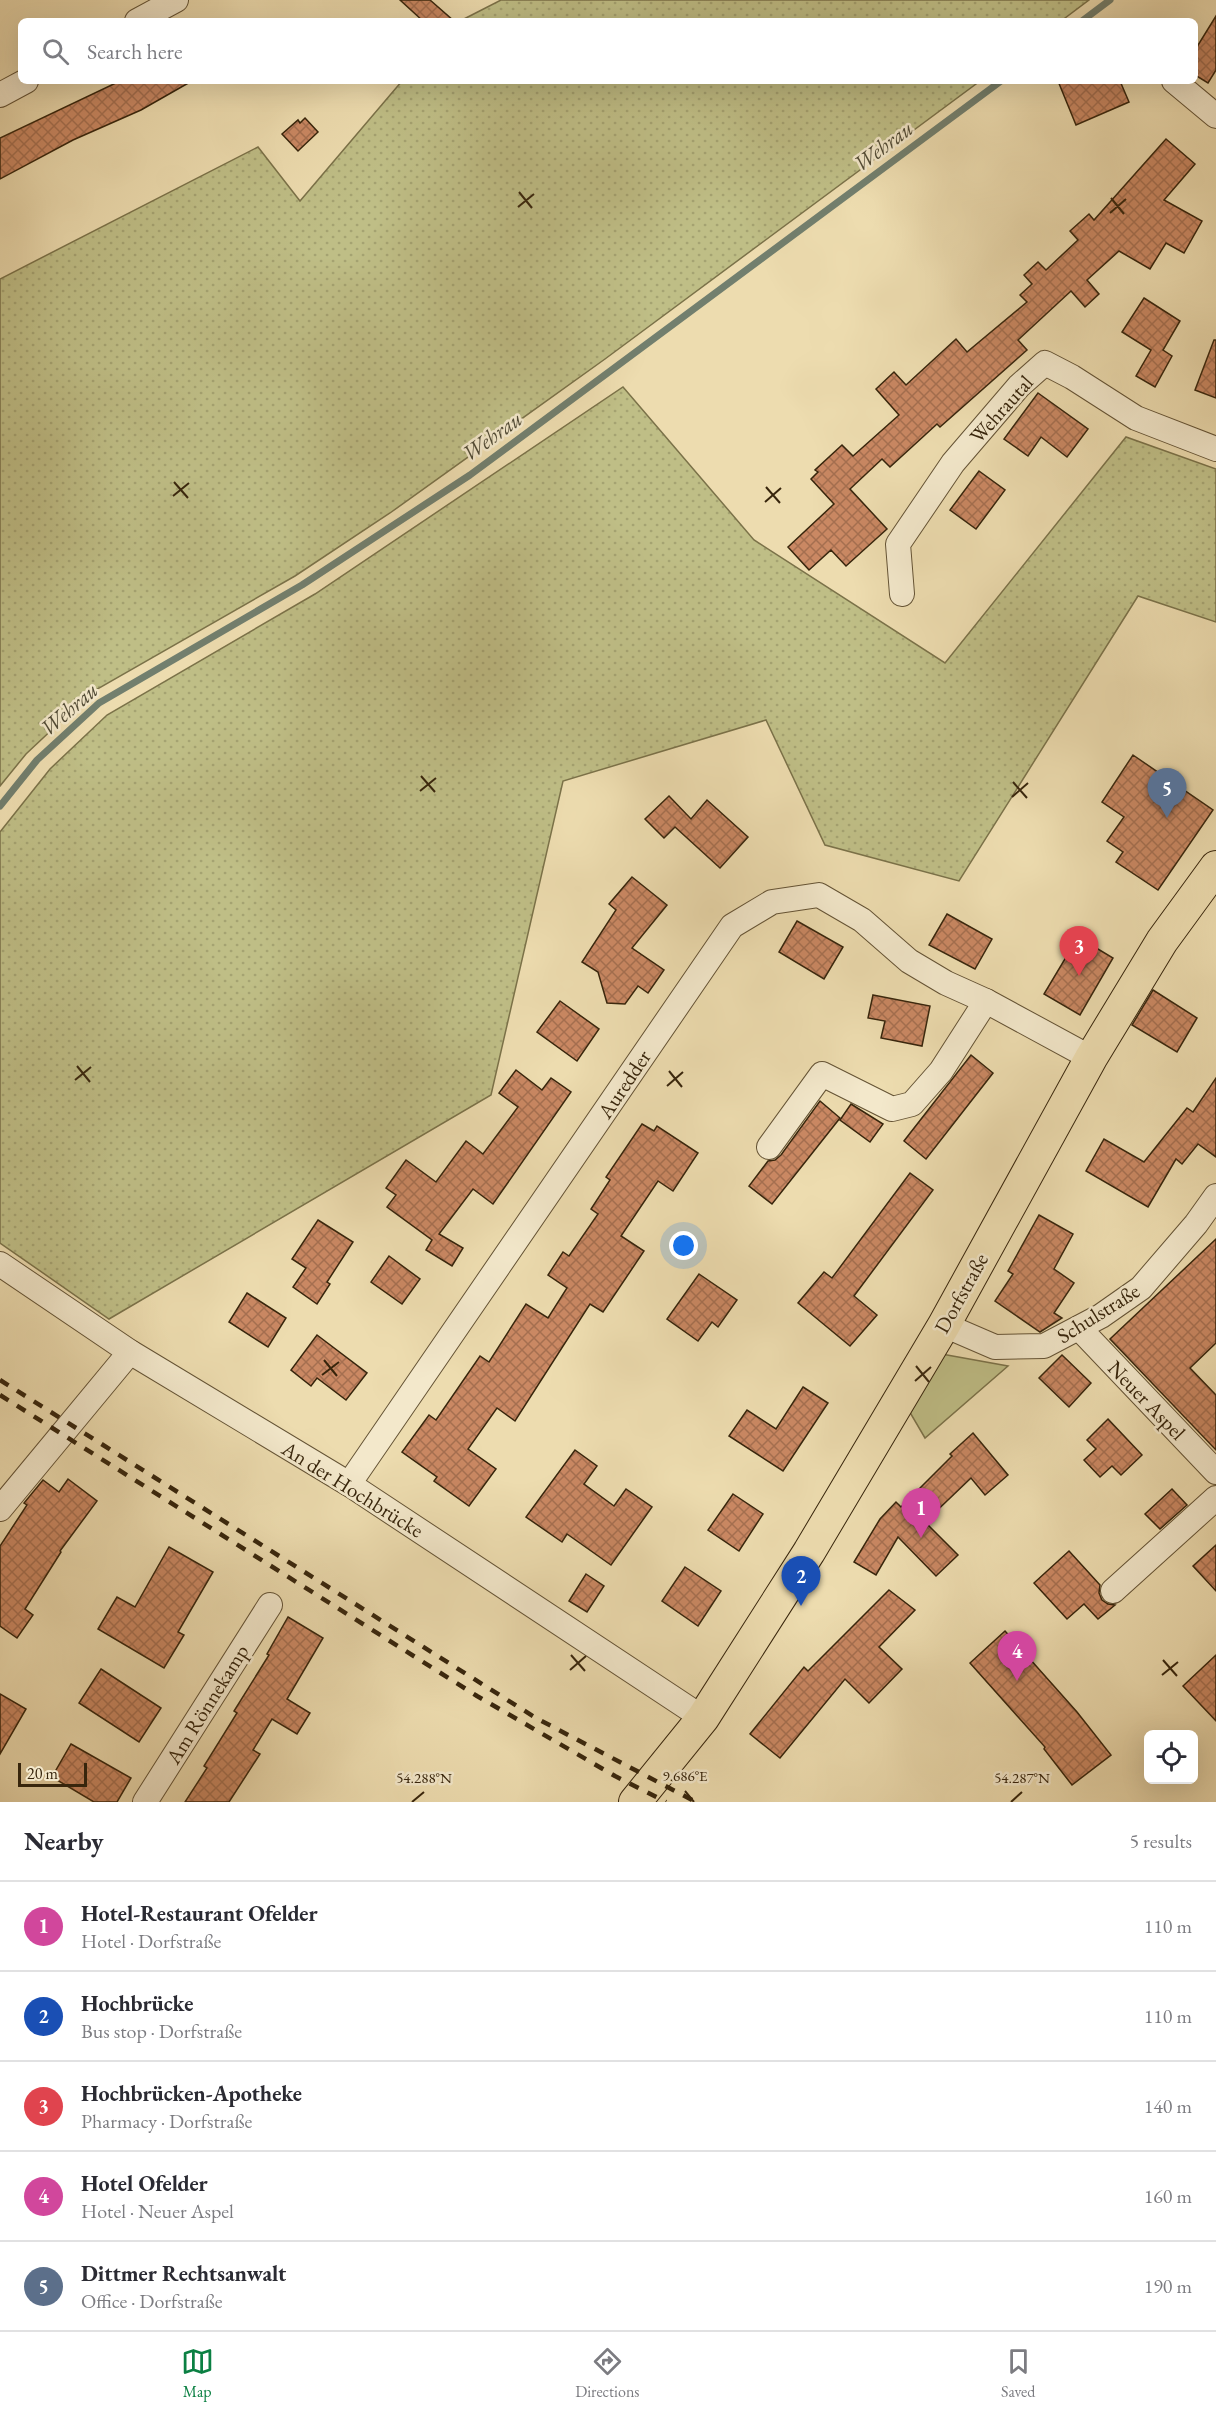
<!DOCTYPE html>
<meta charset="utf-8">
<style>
body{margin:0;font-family:"EB Garamond",serif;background:#f2f2f3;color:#2b2b33}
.controls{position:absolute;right:18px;bottom:18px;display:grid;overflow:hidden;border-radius:9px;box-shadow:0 6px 24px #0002}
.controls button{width:54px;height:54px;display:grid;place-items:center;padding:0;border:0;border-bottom:2px solid #e1e1e2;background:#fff;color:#2b2b33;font:30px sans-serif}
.scale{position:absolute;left:18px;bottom:15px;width:69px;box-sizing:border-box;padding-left:6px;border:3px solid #37250c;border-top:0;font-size:16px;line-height:21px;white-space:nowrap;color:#37250c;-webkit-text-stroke:4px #f3e8cb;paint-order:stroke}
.you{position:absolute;left:684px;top:1246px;width:21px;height:21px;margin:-15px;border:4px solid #fff;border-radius:50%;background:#1a73e8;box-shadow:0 0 0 9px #1a73e833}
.badge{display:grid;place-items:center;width:39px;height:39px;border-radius:50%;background:#0b8043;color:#fff;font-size:20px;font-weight:700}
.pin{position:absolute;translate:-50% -50px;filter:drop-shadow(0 2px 3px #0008)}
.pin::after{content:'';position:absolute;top:32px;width:21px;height:18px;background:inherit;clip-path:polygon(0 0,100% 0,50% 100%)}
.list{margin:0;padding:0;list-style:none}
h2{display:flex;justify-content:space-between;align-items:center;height:78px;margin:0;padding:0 24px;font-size:26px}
h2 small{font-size:20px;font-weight:400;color:#7c7c81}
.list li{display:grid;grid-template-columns:39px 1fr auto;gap:18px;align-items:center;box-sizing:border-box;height:90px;padding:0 24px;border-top:2px solid #e1e1e2}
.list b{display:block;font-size:22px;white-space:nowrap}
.list p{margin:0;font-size:20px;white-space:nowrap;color:#7c7c81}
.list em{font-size:20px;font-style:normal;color:#7c7c81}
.icon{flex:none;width:33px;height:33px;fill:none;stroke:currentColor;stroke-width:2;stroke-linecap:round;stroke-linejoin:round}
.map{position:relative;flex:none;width:1216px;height:1802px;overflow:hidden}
.search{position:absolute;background:#fff;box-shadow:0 6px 24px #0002;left:18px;right:18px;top:18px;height:66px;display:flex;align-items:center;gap:15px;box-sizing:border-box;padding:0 21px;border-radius:9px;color:#7c7c81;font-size:22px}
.sheet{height:528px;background:#fff}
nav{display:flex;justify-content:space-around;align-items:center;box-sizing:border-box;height:84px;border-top:2px solid #e1e1e2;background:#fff;font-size:16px;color:#7c7c81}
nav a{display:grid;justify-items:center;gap:3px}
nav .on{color:#0b8043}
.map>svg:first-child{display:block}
.grass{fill:url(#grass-dots);stroke:#7b7249;stroke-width:1.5}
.green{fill:#bfbe86;stroke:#7b7249;stroke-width:1.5}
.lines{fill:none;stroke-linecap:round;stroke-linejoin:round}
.stream{stroke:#727f6e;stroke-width:7}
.building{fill:url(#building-cross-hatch);stroke:#37250c;stroke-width:1.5}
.minor-casing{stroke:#645335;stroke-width:26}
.major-casing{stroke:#37250c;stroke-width:34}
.minor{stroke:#f3e8cb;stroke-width:24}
.major{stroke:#eddcaf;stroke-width:32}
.rail{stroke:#37250c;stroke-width:4.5;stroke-dasharray:10 10;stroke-linecap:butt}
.ticks{fill:none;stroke:#37250c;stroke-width:2}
.labels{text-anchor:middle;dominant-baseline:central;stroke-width:5;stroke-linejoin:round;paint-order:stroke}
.street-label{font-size:21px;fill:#37250c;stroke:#f3e8cb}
.water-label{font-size:22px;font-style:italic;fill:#504a35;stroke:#f3e8cb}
.ticks-label{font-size:15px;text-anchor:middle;fill:#37250c;stroke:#f3e8cb;stroke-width:5;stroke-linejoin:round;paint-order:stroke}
</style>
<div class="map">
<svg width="1216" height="1802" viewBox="0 0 1216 1802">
<defs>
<pattern id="grass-dots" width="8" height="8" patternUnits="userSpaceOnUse" patternTransform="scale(1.5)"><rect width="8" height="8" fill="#bfbe86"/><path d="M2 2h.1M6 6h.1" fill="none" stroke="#a5a372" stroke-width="1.8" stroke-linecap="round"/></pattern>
<pattern id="building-cross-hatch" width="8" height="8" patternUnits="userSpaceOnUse" patternTransform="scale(1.5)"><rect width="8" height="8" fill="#ca8863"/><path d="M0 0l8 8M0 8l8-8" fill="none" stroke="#a56f50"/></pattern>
</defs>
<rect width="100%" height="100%" fill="#eddcaf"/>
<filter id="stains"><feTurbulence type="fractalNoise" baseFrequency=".00333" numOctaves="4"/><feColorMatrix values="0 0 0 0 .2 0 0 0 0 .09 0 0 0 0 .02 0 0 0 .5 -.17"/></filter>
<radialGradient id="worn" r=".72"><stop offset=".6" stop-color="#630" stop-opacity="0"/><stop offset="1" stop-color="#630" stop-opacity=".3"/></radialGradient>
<!-- grass -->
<g class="grass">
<polygon points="501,0 1089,0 1061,21 460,21"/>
<polygon points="402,81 980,81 605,359 390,513 295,576 92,692 26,754 0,786 0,279 258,147 300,201"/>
<polygon points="623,387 754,540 945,663 1126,437 1216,469 1216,622 1138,596 959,881 825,845 766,720 563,781 491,1095 109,1319 0,1243 0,832 50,769 107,715 315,594"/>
</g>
<!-- green -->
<polygon class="green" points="936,1353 1008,1366 925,1438 905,1404"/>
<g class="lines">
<!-- stream -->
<g class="stream">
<polyline points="1082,21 1110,0"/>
<polyline points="0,806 37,760 99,703 302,585 470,475 1001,81"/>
</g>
</g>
<!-- building -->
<g class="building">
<polygon points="400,0 430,0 454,21 423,21"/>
<polygon points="1216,16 1216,70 1208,83 1195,75 1195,50"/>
<polygon points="120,81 192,81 141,110 73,140 0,179 0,138"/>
<polygon points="1058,81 1120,81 1129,102 1076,125"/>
<polygon points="305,118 318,132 298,151 282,134 298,120 300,123"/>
<polygon points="1166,139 1195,164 1164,200 1202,221 1184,253 1166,243 1150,269 1119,251 1087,280 1099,294 1085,307 1071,291 1018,340 1027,350 940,427 937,424 890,467 882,459 850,489 887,529 846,566 831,550 809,570 788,547 834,504 811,479 818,472 815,470 842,445 853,456 899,415 876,389 894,372 906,385 956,339 967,352 1027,302 1020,295 1032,284 1024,275 1038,262 1046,270 1078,240 1070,231 1089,214 1094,220"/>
<polygon points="1144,298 1180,321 1163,350 1172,356 1155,387 1136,376 1151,350 1122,332"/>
<polygon points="1214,340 1216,340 1216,398 1195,390"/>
<polygon points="1038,393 1088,429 1067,457 1041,437 1028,456 1004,439"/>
<polygon points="979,471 1005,490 976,529 950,510"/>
<polygon points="1133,755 1213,810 1158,890 1116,862 1123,852 1107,841 1124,817 1102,802"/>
<polygon points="669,796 691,819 707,800 748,837 720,868 675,827 664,838 645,819"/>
<polygon points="632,877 667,905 632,948 664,970 648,993 638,986 625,1004 607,1003 598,972 582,962 616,910 609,904"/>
<polygon points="947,914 992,939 975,969 929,945"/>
<polygon points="797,921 843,947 824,979 779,952"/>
<polygon points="1078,937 1113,958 1080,1015 1044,994"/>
<polygon points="1153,990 1197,1018 1177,1052 1132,1025"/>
<polygon points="873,995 930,1006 922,1046 881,1038 885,1021 868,1018"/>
<polygon points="560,1001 599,1029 577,1061 537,1032"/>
<polygon points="971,1055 993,1073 926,1159 904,1141"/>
<polygon points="516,1070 542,1090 551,1078 571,1092 493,1204 473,1189 439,1234 463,1248 452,1266 426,1250 432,1240 387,1207 396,1195 386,1188 406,1160 436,1182 466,1141 483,1154 518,1107 499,1093"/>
<polygon points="1216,1078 1216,1157 1198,1144 1182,1164 1176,1159 1148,1207 1086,1171 1104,1139 1144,1162 1187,1108 1193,1112"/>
<polygon points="820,1101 840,1118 772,1204 749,1186 768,1161 775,1160 781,1155"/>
<polygon points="851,1104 883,1124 870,1142 840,1120"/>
<polygon points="642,1124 654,1131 657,1126 698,1153 673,1191 658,1181 621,1236 644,1251 603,1312 590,1304 515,1421 497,1408 468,1449 496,1469 469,1506 434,1481 437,1477 402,1452 429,1415 436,1420 480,1356 489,1362 526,1304 548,1318 567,1288 548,1275 563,1252 569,1256 598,1214 591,1209 610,1180 606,1177"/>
<polygon points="910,1173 933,1190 854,1296 877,1315 850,1346 798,1303 824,1272 832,1278"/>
<polygon points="1039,1215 1073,1234 1054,1269 1074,1283 1054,1313 1062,1318 1040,1332 995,1301 1013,1274 1008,1271"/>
<polygon points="318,1220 353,1242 327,1282 330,1284 317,1304 293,1287 306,1268 292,1259"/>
<polygon points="1216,1239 1216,1343 1190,1368 1216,1395 1216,1450 1110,1339"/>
<polygon points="389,1256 420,1279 402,1304 371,1282"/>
<polygon points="699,1274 737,1300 718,1327 712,1322 698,1341 667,1319"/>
<polygon points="247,1293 286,1318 268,1347 229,1322"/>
<polygon points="317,1335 367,1373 346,1400 317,1378 311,1386 291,1370"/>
<polygon points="1062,1355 1091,1383 1069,1407 1039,1378"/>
<polygon points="803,1387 828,1403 783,1471 729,1436 747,1410 776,1429"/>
<polygon points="1108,1419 1142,1455 1121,1475 1112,1466 1100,1477 1084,1460 1096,1449 1087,1440"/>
<polygon points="973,1433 1008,1475 985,1495 971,1478 925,1522 958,1555 936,1576 898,1537 876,1575 854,1562 880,1519 896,1502 901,1507 952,1456 950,1454"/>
<polygon points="575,1450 597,1466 584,1484 614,1506 626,1489 652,1507 611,1565 567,1534 562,1542 526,1517"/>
<polygon points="68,1479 97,1501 60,1551 61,1552 25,1609 33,1615 17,1638 0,1626 0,1546 27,1505 24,1503 43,1480 59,1492"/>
<polygon points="1172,1489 1187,1505 1160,1529 1145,1514"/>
<polygon points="733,1494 763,1514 739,1551 708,1530"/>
<polygon points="1216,1545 1216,1591 1193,1566"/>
<polygon points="169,1547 213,1572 178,1632 184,1635 164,1668 98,1629 117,1597 135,1607"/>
<polygon points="1069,1551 1100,1585 1099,1593 1102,1600 1108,1604 1115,1605 1098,1619 1084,1604 1067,1619 1034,1583"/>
<polygon points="685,1567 721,1591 698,1626 662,1601"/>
<polygon points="586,1574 604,1586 587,1612 569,1601"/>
<polygon points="889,1590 915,1610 879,1647 902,1669 869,1703 845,1679 780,1758 750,1734 804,1667 808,1671"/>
<polygon points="288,1617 323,1638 287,1699 310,1713 297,1734 272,1719 253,1750 260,1754 229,1802 185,1802 207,1768 204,1766 237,1713 234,1711 269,1655 267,1654"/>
<polygon points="1005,1631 1077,1712 1111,1755 1072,1785 1044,1749 1045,1747 970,1663"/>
<polygon points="1216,1655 1216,1721 1183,1686"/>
<polygon points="101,1669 161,1708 139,1742 79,1703"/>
<polygon points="0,1694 26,1709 0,1754"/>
<polygon points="71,1744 131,1778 117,1802 94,1802 52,1777"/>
</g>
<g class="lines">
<!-- minor casing -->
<g class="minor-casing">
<g id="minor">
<polyline points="137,21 176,0"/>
<polyline points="1174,81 1216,116"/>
<polyline points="0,95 26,81"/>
<polyline points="902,594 898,544 953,463 1019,386 1045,363 1072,377 1136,418 1216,449"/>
<polyline points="769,1147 822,1074 892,1109 912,1104 941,1071 986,1001 1091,1058"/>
<polyline points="0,1264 130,1352 349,1484 703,1718"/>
<polyline points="944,1325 995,1347 1044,1346 1101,1316 1141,1288 1196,1224 1216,1196"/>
<polyline points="1079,1328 1216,1472"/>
<polyline points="349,1484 732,926 772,902 819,895 862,920 909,961 946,983 986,1001"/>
<polyline points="0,1509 130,1352"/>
<polyline points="1113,1591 1216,1498"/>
<polyline points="145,1802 270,1605"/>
</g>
</g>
<!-- major casing -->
<g class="major-casing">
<polyline id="major" points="635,1802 703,1718 809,1552 944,1325 1091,1058 1162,941 1216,867"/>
</g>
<!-- minor -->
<use href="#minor" class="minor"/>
<!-- major -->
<use href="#major" class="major"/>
<!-- rail -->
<g class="rail">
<polyline points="0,1380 536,1718 696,1802"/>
<polyline points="0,1395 477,1696 615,1776 666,1802"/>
</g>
</g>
<!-- ticks -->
<path class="ticks" d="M519,192L532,208M1111,198L1124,214M518,207L534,194M1110,213L1126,199M174,482L188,498M766,487L780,503M173,496L189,483M765,502L781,488M421,776L435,792M1013,782L1027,798M420,791L436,778M1012,797L1028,783M77,1066L90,1082M669,1071L682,1087M75,1080L91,1067M667,1086L683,1072M324,1360L337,1376M916,1366L929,1382M322,1375L339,1362M915,1381L931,1367M571,1655L585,1671M1163,1660L1177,1676M570,1670L586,1656M1162,1675L1178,1662M685,1791L694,1802M412,1802L424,1792M1011,1802L1022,1792"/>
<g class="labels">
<!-- street labels -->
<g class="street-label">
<text transform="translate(1001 409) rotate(-48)">Wehrautal</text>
<text transform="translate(624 1084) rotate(-56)">Auredder</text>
<text transform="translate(961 1293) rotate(-61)">Dorfstraße</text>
<text transform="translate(1098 1313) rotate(-32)">Schulstraße</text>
<text transform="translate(1147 1400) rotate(46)">Neuer Aspel</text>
<text transform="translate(353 1489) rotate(32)">An der Hochbrücke</text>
<text transform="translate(207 1704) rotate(-58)">Am Rönnekamp</text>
</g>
<!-- water labels -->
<g class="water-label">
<text transform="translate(883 146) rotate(-37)">Wehrau</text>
<text transform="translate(492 436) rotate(-36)">Wehrau</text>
<text transform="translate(69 709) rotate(-41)">Wehrau</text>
</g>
</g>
<g class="ticks-label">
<text x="685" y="1781">9.686°E</text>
<text x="424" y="1783">54.288°N</text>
<text x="1022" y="1783">54.287°N</text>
</g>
<rect width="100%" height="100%" filter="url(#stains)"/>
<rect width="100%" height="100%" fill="url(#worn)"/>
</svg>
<div class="controls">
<button><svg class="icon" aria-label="locate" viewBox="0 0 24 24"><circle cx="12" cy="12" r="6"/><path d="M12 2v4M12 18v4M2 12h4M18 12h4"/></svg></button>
</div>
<div class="scale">20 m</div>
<div class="you"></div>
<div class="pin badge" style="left:921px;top:1538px;background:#d1479c">1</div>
<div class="pin badge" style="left:801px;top:1606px;background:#1a4fb4">2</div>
<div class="pin badge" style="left:1079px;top:976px;background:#e0444e">3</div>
<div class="pin badge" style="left:1017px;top:1681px;background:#d1479c">4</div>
<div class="pin badge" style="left:1167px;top:818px;background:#5c6f8a">5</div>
<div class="search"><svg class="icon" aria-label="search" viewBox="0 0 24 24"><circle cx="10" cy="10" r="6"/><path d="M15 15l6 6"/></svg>Search here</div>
</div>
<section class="sheet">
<h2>Nearby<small>5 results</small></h2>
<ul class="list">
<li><span class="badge" style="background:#d1479c">1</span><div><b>Hotel-Restaurant Ofelder</b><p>Hotel · Dorfstraße</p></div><em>110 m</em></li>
<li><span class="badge" style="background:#1a4fb4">2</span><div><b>Hochbrücke</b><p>Bus stop · Dorfstraße</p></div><em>110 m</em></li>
<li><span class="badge" style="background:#e0444e">3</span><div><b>Hochbrücken-Apotheke</b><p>Pharmacy · Dorfstraße</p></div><em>140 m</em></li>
<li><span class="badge" style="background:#d1479c">4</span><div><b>Hotel Ofelder</b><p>Hotel · Neuer Aspel</p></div><em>160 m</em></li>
<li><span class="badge" style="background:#5c6f8a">5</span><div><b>Dittmer Rechtsanwalt</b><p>Office · Dorfstraße</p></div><em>190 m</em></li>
</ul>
</section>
<nav>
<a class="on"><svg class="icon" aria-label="map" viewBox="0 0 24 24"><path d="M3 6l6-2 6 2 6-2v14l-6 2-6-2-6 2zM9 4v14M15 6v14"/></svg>Map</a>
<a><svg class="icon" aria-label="directions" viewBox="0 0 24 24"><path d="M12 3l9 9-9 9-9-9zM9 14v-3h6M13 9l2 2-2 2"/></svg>Directions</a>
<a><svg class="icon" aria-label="saved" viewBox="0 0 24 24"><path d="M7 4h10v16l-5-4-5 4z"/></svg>Saved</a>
</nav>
